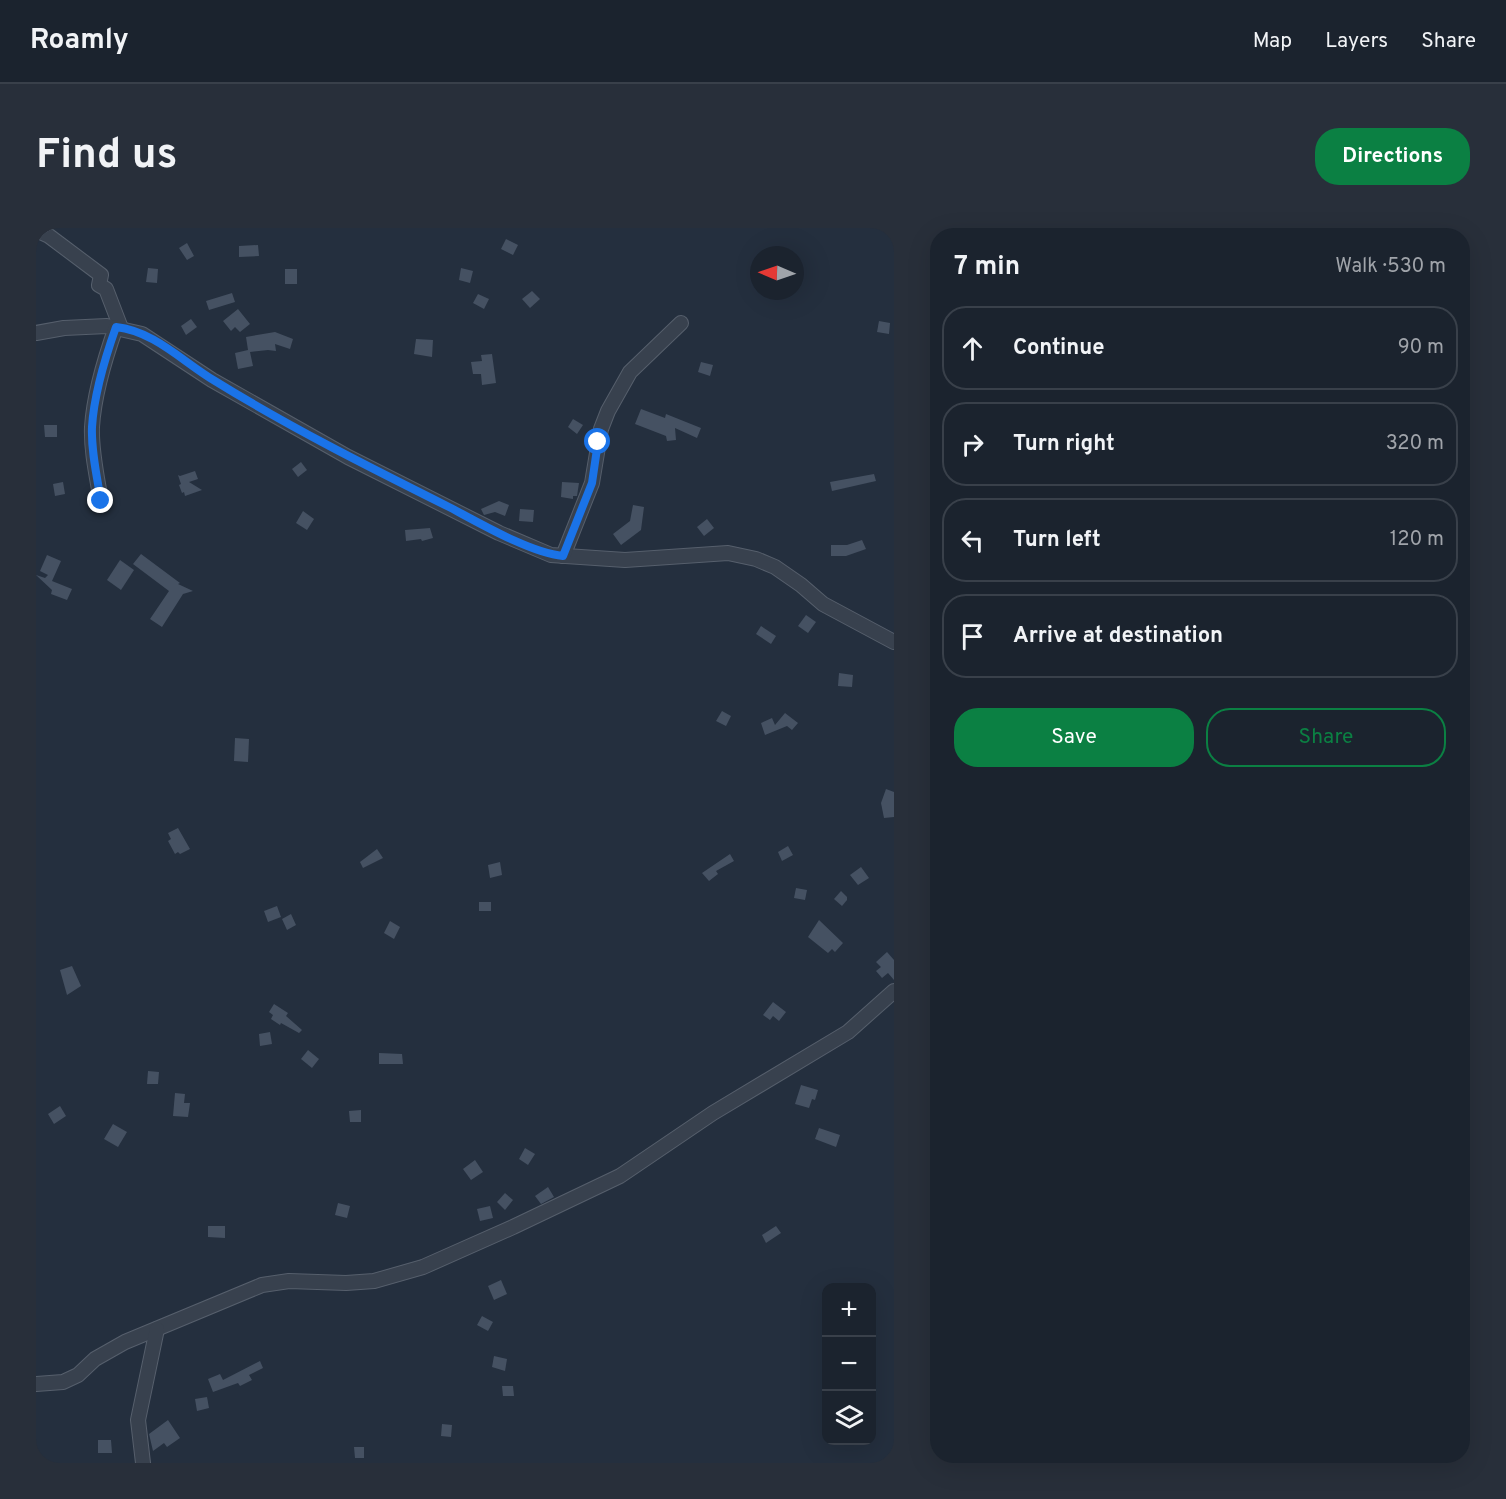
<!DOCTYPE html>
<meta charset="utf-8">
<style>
body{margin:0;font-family:Overpass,sans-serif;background:#282f3a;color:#f1f3f6}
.controls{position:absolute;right:18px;bottom:18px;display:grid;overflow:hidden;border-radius:12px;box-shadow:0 6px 24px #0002}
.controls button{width:54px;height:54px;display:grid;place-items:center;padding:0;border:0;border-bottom:2px solid #39404a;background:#1b232e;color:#f1f3f6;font:30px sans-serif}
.compass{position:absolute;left:714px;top:18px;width:54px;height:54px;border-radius:50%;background:#1b232e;box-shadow:0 6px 24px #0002;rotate:272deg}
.stop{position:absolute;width:18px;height:18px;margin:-14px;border:4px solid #1a73e8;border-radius:50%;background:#fff}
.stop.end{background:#1a73e8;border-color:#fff;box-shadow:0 2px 6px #0008}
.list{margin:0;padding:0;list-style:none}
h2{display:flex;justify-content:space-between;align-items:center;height:78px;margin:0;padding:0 24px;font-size:26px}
h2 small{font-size:20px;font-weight:400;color:#a0a4aa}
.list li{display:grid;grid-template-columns:39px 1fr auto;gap:18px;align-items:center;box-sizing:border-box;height:84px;margin:0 12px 12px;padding:0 12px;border:2px solid #39404a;border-radius:24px}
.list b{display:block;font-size:22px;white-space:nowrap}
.list em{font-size:20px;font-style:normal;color:#a0a4aa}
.actions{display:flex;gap:12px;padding:18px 24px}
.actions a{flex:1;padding:14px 0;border:2px solid #0b8043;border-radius:24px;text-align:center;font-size:21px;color:#0b8043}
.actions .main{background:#0b8043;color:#fff}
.icon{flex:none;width:33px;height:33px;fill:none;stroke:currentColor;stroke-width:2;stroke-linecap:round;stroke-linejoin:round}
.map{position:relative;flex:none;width:858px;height:1235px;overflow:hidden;border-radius:24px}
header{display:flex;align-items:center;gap:36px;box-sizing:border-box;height:84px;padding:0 30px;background:#1b232e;border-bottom:2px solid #39404a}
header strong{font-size:28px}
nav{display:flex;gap:33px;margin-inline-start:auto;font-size:21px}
.intro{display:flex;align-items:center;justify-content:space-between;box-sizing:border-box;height:144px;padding:0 36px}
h1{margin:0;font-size:42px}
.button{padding:15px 27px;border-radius:24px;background:#0b8043;color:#fff;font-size:21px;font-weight:700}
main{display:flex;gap:36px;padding:0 36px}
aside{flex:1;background:#1b232e;border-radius:24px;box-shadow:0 6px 24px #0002}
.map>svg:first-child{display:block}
.building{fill:#455162}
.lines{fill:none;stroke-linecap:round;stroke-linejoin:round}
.minor-casing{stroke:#565f6c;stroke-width:16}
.minor{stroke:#38414e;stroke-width:14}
.route{stroke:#1a73e8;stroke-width:8}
</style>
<header>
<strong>Roamly</strong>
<nav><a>Map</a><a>Layers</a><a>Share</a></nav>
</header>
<div class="intro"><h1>Find us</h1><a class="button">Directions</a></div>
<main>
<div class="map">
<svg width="858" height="1235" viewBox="0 0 858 1235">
<rect width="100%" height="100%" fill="#242f3e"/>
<!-- building -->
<g class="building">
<polygon points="470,11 482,17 477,27 465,21"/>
<polygon points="151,15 158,28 151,32 143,20"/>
<polygon points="222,17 223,28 203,29 203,18"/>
<polygon points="112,40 122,41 121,55 110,54"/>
<polygon points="425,40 437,43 434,55 423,52"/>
<rect x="249" y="41" width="12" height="15"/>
<polygon points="496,63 504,71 494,80 486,71"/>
<polygon points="196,65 199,74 173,82 170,73"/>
<polygon points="442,66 453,71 448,81 437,75"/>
<polygon points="202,81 214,96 204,104 199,99 195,103 187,93"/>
<polygon points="155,91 161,99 150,107 145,98"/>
<polygon points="843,93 854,95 853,106 841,104"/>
<polygon points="239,104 257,111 254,121 239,116 240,123 232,122 214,124 217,138 202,141 199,125 212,122 210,109"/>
<polygon points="380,111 397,112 396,129 378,126"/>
<polygon points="456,126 460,155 446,157 445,146 437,146 435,134 446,133 445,127"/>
<polygon points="665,134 677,137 674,148 662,144"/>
<polygon points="605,181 629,190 630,186 665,200 661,210 639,200 640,212 631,213 630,208 599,196"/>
<polygon points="537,191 547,197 541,206 532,199"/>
<polygon points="8,197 21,197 21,209 9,209"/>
<polygon points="265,234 271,242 262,249 256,241"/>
<polygon points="159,243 162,251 153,254 166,262 149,268 148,264 146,265 143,257 145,256 142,247 144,248"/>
<polygon points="838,246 840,253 796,263 794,254"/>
<polygon points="27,254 29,266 19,268 17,256"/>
<polygon points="526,254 543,255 541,268 537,268 537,271 525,269"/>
<polygon points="463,273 473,277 469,288 459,284 448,287 445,281"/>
<polygon points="597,277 608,279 605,302 585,317 577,306 594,293"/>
<polygon points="484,281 498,282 497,294 483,293"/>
<polygon points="267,283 278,291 271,302 260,295"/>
<polygon points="671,291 678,300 668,308 661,299"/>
<polygon points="394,300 397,310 386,313 385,311 370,313 369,302"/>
<polygon points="826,312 830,321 810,328 795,328 795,317 811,317"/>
<polygon points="105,326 144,355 142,356 157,363 147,366 126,399 114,391 133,363 97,336"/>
<polygon points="11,327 25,333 16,353 36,361 31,372 15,366 16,362 0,347 9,350 12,347 4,343"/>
<polygon points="84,332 98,342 85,362 71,352"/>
<polygon points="770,387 780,394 772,405 762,398"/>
<polygon points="725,398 740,408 735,416 720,406"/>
<polygon points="803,445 817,447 816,459 802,458"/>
<polygon points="686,483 695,488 690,498 680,493"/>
<polygon points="749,485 762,495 756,502 751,498 729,507 725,495 736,490 739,497"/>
<polygon points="199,510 213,511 212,534 198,533"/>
<polygon points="850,561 858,564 858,589 848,590 845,575"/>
<polygon points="142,600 154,621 144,626 142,624 139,626 132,613 135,611 132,605"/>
<polygon points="752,618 757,627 746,633 742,624"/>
<polygon points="341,621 347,630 327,640 324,634"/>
<polygon points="694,626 698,633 680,643 682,646 673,653 666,645"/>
<polygon points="464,634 466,647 454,650 452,637"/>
<polygon points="825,639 833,650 822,657 814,647"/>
<polygon points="760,660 771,662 769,672 758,670"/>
<polygon points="805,663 811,669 811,672 806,678 798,671"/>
<rect x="443" y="674" width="12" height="9"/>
<polygon points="241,678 245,689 232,694 228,683"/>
<polygon points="255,686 260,697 251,702 246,691"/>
<polygon points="783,692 807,715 799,724 796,721 792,725 772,709"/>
<polygon points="354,693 364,699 358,711 348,705"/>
<polygon points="851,724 858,732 858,752 852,745 846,750 840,743 845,739 840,734"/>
<polygon points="36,738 45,758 31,767 24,742"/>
<polygon points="737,774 750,784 743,793 737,788 734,792 727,787"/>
<polygon points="238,776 252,785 250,788 266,802 263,805 245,795 244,797 235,791 237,787 233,784"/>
<polygon points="234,804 236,816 224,818 223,806"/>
<polygon points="272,822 283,831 276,840 265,831"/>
<polygon points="343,825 366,826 367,836 343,836"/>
<polygon points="112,843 123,844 122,856 111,856"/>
<polygon points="765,857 782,862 779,872 776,871 773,880 759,876"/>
<polygon points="139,865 149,866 148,875 154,875 152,889 137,888"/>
<polygon points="24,878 30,888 18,896 12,886"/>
<polygon points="325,882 325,894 314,894 313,883"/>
<polygon points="77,896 91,904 82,919 68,911"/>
<polygon points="783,900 804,907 800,919 779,911"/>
<polygon points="489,920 499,926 492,937 483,931"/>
<polygon points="439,932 447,944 435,952 427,941"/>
<polygon points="512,959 518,969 505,976 499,968"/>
<polygon points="469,965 477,972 469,982 461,974"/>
<polygon points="302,975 314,978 311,990 299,987"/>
<polygon points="454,978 457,990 444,993 441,981"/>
<polygon points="172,998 189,998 189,1010 172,1009"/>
<polygon points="740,998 745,1005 730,1015 726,1007"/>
<polygon points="465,1052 471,1066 458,1072 452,1058"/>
<polygon points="446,1088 457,1094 452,1103 441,1097"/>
<polygon points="458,1128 471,1131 469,1143 456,1139"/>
<polygon points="224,1133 227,1140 213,1147 216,1152 204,1158 202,1155 177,1164 172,1151 184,1146 187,1152"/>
<polygon points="466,1158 477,1158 478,1168 467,1168"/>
<polygon points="171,1169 173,1180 161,1183 159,1171"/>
<polygon points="132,1192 144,1210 131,1219 128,1215 117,1223 113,1206"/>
<polygon points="406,1196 416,1197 415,1209 405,1208"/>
<polygon points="62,1212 75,1212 76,1225 62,1225"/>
<polygon points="318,1219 328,1219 328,1230 319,1230"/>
</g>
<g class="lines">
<!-- minor casing -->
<g class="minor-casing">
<g id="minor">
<polyline points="0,2 13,8 65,47 63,57 70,61 85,100"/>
<polyline points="0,105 28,100 71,98 106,106 176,152 312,229 463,305 515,327 589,332 692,325 720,331 739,339 765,357 787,376 858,414"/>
<path d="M65,273C61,249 55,223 56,199C58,166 69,130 80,99"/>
<polyline points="527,328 556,255 565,201 572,183 594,144 645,95"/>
<polyline points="0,1156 27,1154 42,1147 59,1131 89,1114 226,1057 253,1053 310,1055 338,1053 387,1039 477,999 584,948 677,885 812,804 858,763"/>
<polyline points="107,1235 102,1192 121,1101"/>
</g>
</g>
<!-- minor -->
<use href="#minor" class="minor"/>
</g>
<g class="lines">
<!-- route -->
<path class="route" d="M65,273C61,249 55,223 56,199C58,166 69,130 80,99C118,103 147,134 179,153C255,200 335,240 415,280C445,296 495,325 527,328L556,255L562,214"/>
</g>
</svg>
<div class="controls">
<button>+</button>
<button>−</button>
<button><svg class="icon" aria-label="layers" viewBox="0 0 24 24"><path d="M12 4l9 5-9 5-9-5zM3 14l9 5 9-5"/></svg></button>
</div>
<svg class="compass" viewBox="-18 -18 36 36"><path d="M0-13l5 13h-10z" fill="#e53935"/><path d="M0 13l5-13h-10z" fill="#a0a4aa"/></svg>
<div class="stop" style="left:562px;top:214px"></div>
<div class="stop end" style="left:65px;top:273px"></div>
</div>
<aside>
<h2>7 min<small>Walk · 530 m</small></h2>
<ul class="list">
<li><svg class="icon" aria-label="ahead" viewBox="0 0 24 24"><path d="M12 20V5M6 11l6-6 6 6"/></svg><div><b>Continue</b></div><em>90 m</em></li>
<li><svg class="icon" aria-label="right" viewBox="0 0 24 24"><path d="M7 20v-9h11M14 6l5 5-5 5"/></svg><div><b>Turn right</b></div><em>320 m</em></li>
<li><svg class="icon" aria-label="left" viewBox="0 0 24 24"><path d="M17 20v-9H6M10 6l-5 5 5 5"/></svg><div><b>Turn left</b></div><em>120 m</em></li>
<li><svg class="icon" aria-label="arrive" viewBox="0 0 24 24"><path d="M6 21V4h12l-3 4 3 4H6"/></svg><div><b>Arrive at destination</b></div></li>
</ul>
<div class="actions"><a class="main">Save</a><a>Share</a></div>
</aside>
</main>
